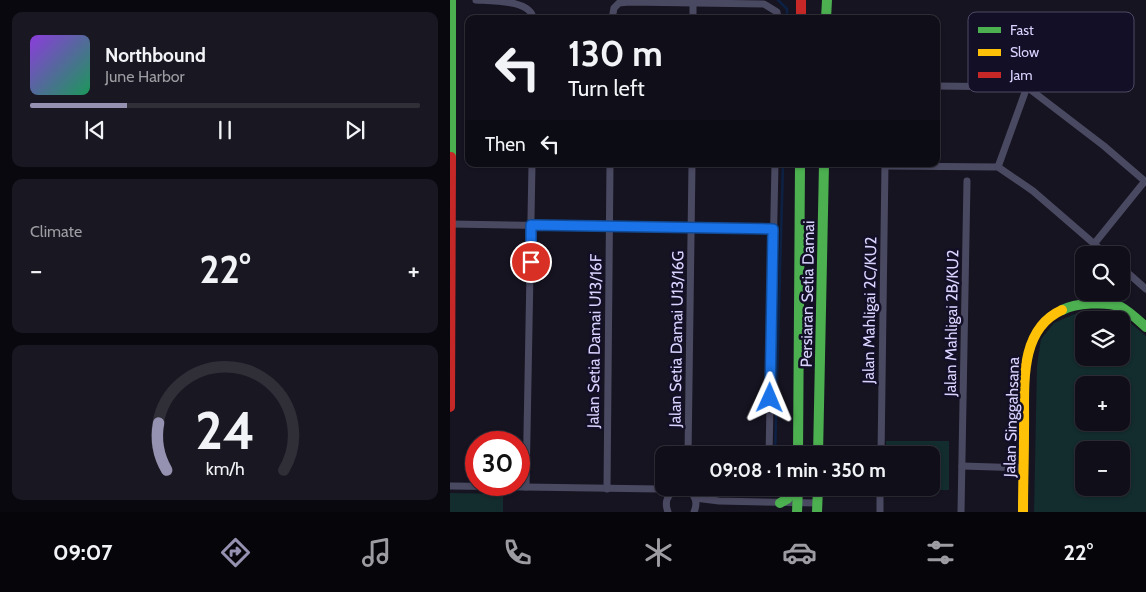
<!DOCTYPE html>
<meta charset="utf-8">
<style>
body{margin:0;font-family:Cabin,sans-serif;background:#191822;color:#f1f3f6;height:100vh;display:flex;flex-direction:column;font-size:19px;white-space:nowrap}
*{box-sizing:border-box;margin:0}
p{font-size:16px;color:#9c9ca2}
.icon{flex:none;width:28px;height:28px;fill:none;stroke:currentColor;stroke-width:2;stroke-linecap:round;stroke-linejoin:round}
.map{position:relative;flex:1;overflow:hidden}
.drawer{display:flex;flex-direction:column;gap:12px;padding:12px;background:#09080e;width:450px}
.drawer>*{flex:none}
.top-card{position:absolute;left:15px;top:15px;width:475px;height:152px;border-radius:10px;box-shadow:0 1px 4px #0004,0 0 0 1px #302f38;background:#100f19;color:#f1f3f6;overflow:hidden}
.controls{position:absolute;left:625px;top:246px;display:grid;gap:10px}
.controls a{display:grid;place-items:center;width:55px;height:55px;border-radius:10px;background:#100f19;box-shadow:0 1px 4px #0004,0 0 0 1px #302f38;font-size:25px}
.speed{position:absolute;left:15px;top:431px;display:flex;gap:10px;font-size:25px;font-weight:700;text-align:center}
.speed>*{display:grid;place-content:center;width:65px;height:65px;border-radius:50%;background:#100f19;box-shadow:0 1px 4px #0004,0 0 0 1px #302f38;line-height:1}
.speed .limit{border:8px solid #d22;background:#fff;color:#111}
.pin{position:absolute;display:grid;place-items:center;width:42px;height:42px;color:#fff;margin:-21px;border:2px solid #fff;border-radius:50%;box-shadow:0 1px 5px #0007}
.me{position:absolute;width:55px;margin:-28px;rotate:1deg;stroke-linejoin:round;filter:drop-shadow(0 0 4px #0008)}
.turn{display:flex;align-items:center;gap:18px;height:105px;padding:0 20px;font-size:22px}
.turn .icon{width:65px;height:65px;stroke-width:2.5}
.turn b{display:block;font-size:35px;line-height:42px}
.then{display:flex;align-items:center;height:48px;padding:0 20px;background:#0003;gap:10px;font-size:19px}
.big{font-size:38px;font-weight:700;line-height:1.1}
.drawer .widget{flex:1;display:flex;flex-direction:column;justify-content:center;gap:8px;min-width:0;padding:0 18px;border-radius:10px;background:#191822}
.drawer .dial{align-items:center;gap:0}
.dial svg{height:130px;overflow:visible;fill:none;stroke:#302f38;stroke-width:7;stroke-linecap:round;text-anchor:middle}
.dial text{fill:#f1f3f6;stroke:none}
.song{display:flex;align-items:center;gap:15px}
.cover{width:60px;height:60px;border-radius:8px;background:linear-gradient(135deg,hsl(270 70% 55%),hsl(150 70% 35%))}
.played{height:5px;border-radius:2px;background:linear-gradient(90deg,#9591b1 25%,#302f38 25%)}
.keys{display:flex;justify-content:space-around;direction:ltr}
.heat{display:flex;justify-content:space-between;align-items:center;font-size:28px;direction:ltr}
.trip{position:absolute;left:205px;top:446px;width:285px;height:50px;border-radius:10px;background:#100f19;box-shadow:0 1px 4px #0004,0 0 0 1px #302f38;font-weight:700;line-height:50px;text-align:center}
.tabs{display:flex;height:80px;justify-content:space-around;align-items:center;background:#06060a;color:#9c9ca2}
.tabs .icon{width:35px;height:35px}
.tabs .active{color:#9591b1}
.tabs b{font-size:22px;color:#f1f3f6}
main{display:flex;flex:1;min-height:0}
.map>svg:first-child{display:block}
.green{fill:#132c2d;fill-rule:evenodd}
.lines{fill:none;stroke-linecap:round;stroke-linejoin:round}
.stream{stroke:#0d2144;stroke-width:2.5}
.street{stroke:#4a4962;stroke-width:7}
.fast{stroke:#4caf50;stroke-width:10}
.slow{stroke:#ffc107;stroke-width:10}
.jam{stroke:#c62828;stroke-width:10}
.route-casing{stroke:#114b97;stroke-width:12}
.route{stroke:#1a73e8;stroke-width:9}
.labels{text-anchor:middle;stroke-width:5;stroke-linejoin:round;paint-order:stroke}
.street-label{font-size:16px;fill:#d9d4ff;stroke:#130f26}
.key{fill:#130f26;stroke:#4e4a67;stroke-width:1}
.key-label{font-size:14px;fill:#d9d4ff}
</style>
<main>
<section class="drawer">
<div class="widget">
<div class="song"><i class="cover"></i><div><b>Northbound</b><p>June Harbor</p></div></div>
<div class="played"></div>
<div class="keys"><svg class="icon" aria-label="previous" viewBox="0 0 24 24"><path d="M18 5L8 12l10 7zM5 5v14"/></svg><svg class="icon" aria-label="pause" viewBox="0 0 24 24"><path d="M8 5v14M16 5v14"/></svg><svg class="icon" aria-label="next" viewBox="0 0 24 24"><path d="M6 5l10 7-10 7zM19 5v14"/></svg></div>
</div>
<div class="widget"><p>Climate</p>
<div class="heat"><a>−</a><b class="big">22°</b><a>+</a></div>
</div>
<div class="widget dial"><svg viewBox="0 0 100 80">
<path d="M14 69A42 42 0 1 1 86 69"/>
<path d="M14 69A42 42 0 0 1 9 40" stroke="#9591b1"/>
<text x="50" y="56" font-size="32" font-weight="700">24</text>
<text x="50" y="72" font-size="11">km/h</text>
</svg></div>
</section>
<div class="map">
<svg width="696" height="512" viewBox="0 0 696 512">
<rect width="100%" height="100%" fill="#161421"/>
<g class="green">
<path d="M634 310 671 315 696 336V512H584L587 365 591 339 604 323ZM634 320H671V358H634ZM634 385H671V422H634ZM634 450H671V488H634Z"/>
<path d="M436 441H499V490H436V488H481V455H436Z"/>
<path d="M0 493 53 494V512H0Z"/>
</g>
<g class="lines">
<g class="stream">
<path d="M328 0 337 9V19"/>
<path d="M325 455 333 164"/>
</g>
<g class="street">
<path d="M26 0C43 1 82 0 83 19"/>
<path d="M162 19 164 8 169 3 179 2 314 4 327 12 328 19"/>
<path d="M243 19V3"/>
<path d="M486 86 577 87 654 146 696 182"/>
<path d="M435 166 548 167 583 191 657 255"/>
<path d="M548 167 590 51"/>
<path d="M0 224 323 229"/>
<path d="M644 244 695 181"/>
<path d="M671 267 696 289"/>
<path d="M238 455 242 164"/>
<path d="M319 455 325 164"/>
<path d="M431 455 435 164"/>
<path d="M512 466 574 468"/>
<path d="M0 486 209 489 220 494"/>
<path d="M76 487 82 164"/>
<path d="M157 489 160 164"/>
<path d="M245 498 269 501 367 503"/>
<path d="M218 512C207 483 256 483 244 512"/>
<path d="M430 512V488"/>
<path d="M511 512 517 181"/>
</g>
<g class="fast">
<path d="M376 19 377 0"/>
<path d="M1 157V0"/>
<path d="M612 310C625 303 657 301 671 307 680 312 688 320 696 327"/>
<path d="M348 455 350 164"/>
<path d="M368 455 374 164"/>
<path d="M330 503 337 499 346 488"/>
<path d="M347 512 348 488"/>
<path d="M367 512 368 488"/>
</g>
<path class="slow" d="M573 512C573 485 574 458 574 431 575 390 567 330 612 310"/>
<g class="jam">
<path d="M351 0V19"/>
<path d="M0 407 1 157"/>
</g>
</g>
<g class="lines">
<g class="route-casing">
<path id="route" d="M81 262V225L323 229 320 398"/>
</g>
<use href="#route" class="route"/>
</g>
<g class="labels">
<g class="street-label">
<text transform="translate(357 294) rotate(-89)" y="6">Persiaran Setia Damai</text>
<text transform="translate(419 310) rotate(-89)" y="6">Jalan Mahligai 2C/KU2</text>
<text transform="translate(501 323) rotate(-89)" y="6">Jalan Mahligai 2B/KU2</text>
<text transform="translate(226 339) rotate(-89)" y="6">Jalan Setia Damai U13/16G</text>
<text transform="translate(144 341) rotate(-89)" y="6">Jalan Setia Damai U13/16F</text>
<text transform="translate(561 417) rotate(-88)" y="6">Jalan Singgahsana</text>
</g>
</g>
<rect x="518" y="12" width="166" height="80" rx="8" class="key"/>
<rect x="528" y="27" width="23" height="6" fill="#4caf50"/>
<rect x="528" y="49" width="23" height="7" fill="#ffc107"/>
<rect x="528" y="72" width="23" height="6" fill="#c62828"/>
<g class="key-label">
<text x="560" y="35">Fast</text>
<text x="560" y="57">Slow</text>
<text x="560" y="80">Jam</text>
</g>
</svg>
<div class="controls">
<a><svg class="icon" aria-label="search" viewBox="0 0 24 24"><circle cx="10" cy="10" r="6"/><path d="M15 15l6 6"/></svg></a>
<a><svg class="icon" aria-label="layers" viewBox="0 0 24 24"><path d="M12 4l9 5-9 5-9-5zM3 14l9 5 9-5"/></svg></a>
<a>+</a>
<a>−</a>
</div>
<div class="speed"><div class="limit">30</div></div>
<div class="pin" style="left:81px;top:262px;background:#d93025"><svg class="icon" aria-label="arrive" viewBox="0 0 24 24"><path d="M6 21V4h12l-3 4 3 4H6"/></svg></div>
<svg class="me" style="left:320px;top:398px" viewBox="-20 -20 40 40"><path d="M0-17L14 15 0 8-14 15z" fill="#1a73e8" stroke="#fff" stroke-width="4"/></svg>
<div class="trip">09:08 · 1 min · 350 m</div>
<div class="top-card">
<div class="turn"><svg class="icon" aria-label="left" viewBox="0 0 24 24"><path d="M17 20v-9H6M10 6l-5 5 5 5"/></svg><div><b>130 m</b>Turn left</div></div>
<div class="then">Then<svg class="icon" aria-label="left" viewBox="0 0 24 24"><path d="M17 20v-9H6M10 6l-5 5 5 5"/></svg></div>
</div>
</div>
</main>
<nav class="tabs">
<b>09:07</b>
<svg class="icon active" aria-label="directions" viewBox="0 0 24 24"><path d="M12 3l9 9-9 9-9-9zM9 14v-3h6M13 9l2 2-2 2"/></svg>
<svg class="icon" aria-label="music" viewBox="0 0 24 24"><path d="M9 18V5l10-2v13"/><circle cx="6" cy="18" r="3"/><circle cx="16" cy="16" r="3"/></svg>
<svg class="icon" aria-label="phone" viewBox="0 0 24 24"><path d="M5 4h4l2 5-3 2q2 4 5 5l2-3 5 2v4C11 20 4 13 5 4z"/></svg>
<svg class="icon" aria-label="climate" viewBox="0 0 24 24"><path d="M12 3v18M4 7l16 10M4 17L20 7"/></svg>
<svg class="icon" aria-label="car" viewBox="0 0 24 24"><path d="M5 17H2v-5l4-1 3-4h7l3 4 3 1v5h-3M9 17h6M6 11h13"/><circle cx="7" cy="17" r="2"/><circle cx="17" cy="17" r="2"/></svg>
<svg class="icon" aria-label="filters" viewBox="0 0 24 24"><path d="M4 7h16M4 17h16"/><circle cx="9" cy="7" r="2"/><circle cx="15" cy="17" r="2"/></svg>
<b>22°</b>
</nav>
